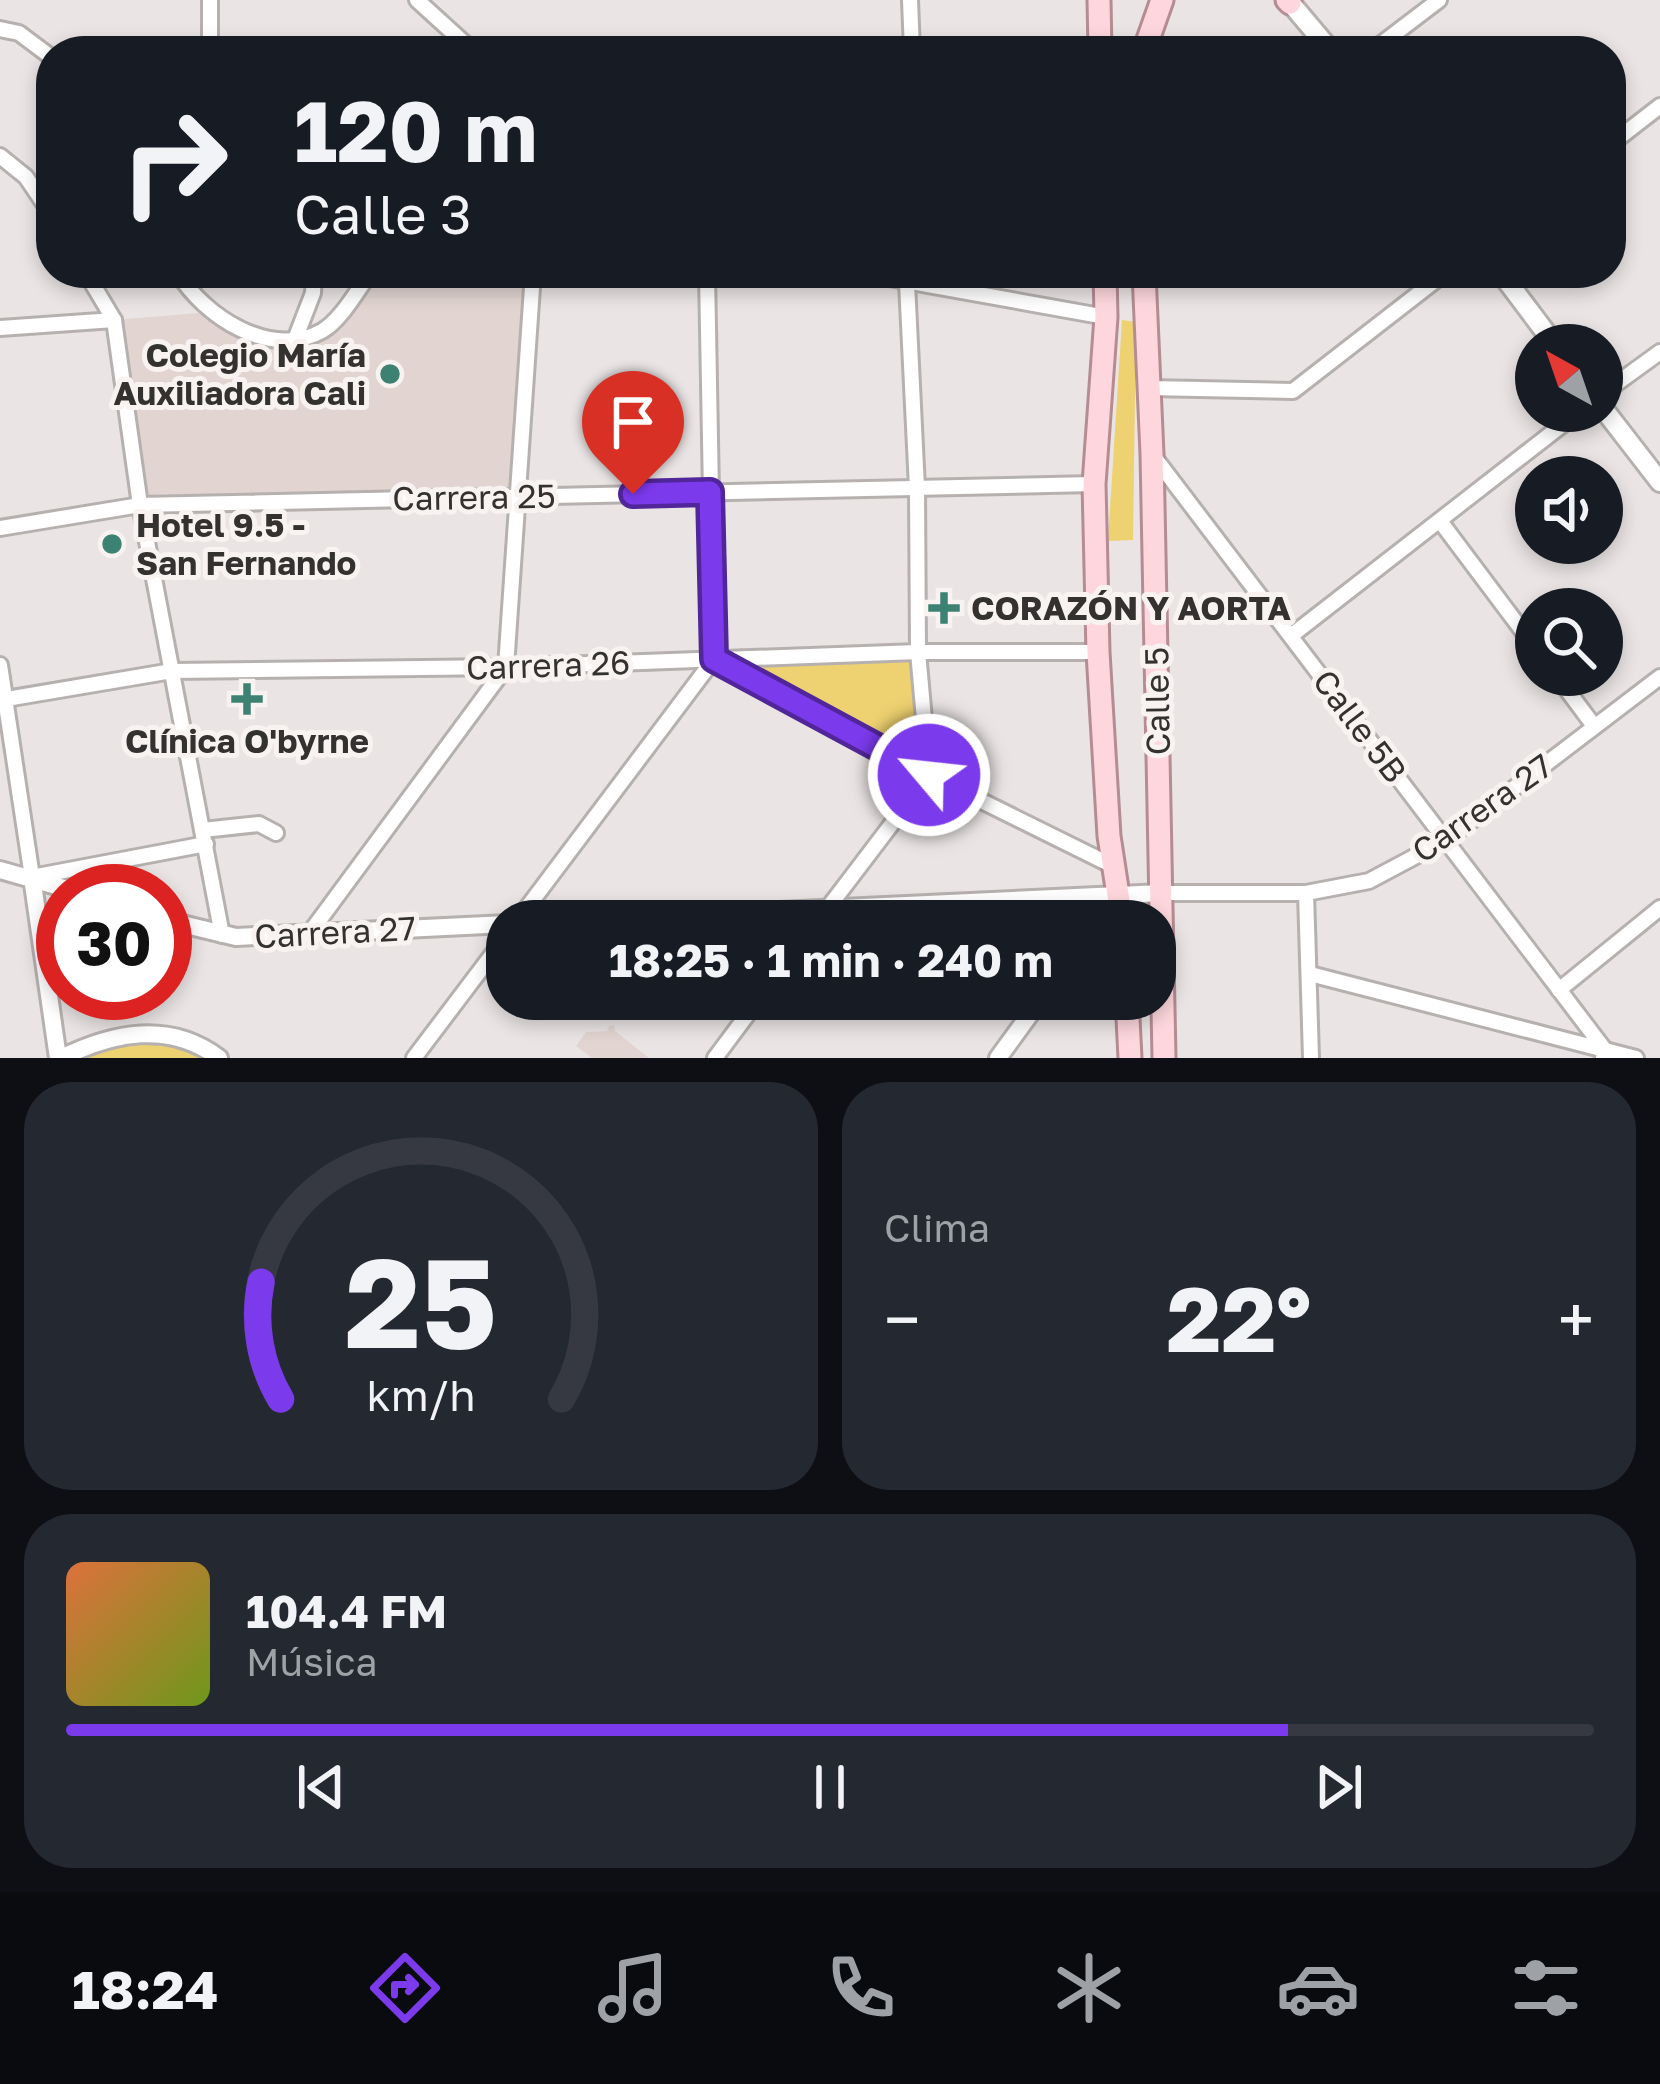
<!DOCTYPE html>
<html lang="es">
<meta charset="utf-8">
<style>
body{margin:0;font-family:"Golos Text",sans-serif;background:#242831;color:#f1f3f6;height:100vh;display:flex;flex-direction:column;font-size:45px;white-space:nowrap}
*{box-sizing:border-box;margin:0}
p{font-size:39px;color:#9ea1a6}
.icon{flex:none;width:66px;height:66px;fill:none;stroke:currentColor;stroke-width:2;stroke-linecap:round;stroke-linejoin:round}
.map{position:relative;height:1058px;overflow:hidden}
.drawer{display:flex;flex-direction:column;gap:24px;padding:24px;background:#0d0f14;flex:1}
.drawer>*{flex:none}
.top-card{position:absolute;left:36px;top:36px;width:1590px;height:252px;border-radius:48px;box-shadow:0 6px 18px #0003;background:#171b24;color:#f1f3f6;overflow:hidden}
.needle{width:78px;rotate:320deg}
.controls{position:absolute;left:1515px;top:324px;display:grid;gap:24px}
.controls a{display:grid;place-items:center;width:108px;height:108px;border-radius:50%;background:#171b24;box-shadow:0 6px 18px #0003;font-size:60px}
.speed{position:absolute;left:36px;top:864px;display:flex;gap:24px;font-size:60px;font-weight:700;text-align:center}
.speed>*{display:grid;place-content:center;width:156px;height:156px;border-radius:50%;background:#171b24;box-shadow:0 6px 18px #0003;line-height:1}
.speed .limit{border:18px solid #d22;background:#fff;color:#111}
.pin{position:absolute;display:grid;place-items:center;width:102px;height:102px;color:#fff;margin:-123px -51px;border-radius:50% 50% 50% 0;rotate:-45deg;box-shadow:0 0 12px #0007}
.pin .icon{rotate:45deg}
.me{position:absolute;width:132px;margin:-66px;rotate:298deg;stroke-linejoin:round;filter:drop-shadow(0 0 9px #0008)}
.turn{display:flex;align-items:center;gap:42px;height:252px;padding:0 60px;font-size:54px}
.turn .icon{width:156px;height:156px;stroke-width:2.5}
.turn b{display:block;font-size:84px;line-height:102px}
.big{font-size:90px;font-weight:700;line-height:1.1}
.drawer .card{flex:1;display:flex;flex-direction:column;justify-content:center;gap:18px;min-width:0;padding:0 42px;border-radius:48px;background:#242831}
.drawer .dial{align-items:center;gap:0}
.dial svg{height:312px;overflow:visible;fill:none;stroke:#363941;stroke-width:7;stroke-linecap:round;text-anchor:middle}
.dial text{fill:#f1f3f6;stroke:none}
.song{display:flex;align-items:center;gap:36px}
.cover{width:144px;height:144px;border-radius:18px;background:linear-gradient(135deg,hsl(20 70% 55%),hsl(80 70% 35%))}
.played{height:12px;border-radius:6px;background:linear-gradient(90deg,#7c3aed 80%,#363941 80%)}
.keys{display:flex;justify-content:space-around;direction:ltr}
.heat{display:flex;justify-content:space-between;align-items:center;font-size:66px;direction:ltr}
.drawer .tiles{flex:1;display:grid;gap:24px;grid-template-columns:1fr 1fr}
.card:last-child{grid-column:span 2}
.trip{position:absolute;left:486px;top:900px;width:690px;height:120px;border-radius:48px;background:#171b24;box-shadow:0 6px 18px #0003;font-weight:700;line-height:120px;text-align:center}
.menu{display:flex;height:192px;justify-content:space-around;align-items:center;background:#090b0e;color:#9ea1a6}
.menu .icon{width:84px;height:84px}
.menu .active{color:#7c3aed}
.menu b{font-size:54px;color:#f1f3f6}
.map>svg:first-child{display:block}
.built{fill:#e2d5d1}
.green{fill:#eed170}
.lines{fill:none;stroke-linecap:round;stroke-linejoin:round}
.minor-casing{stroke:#b6b1af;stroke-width:20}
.tertiary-casing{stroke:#b6b1af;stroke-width:22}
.secondary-casing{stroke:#b6b1af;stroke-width:24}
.primary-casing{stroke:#b58c92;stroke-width:27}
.minor{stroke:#fff;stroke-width:14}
.tertiary{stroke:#fff;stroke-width:16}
.secondary{stroke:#fff;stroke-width:18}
.primary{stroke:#fdd7dd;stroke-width:21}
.route-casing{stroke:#51269a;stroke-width:30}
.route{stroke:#7c3aed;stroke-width:21}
.poi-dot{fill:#3d8173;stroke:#f8f2f1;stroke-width:4.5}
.labels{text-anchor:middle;stroke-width:10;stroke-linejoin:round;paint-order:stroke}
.poi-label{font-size:33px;font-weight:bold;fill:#333231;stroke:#f8f2f1;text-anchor:start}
.street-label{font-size:33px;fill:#333231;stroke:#f8f2f1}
</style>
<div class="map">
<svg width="1660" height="1058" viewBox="0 0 1660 1058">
<rect width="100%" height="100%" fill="#eae5e4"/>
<g class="built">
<path d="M370 273H533L517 496 140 505 114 320 210 312 262 335 323 330Z"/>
<path d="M614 1025 615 1031 649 1058H592L576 1046 586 1032 607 1031 609 1026Z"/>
</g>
<g class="green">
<path d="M1122 320 1136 322 1133 540 1108 541Z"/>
<path d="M918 652 929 775 714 659Z"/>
<path d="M169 1035 219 1058H61Z"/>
</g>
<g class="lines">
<g class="minor-casing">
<g id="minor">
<path d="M210 0V39L216 51"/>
<path d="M417 0 473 51"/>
<path d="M910 0 912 51"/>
<path d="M0 29 19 33 51 57"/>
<path d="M1372 51 1439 0"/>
<path d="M1611 144 1660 106"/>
<path d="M0 156 26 177 51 214"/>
<path d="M86 273 114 320 140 505 222 935"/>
<path d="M178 273C204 316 270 360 322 331 341 320 357 291 370 273"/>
<path d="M861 273 1106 317"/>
<path d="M0 328 114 320"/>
<path d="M296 337 313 293 314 273"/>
<path d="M1149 388 1293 391 1445 273"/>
<path d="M1602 394 1660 352"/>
<path d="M1152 454 1605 1050 1603 1058"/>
<path d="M1440 521 1536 649"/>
<path d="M0 528 140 505 1094 484"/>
<path d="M1292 635 1580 411"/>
<path d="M719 662 929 775 1115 867"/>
<path d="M0 665 32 877 206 844"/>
<path d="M1556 675 1594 726"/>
<path d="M0 700 172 671 506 667 918 652H1098"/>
<path d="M203 830 259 824 276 833"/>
<path d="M1162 893H1306L1369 881 1446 840 1660 677"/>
<path d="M1306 893 1311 1058"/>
<path d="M517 921 714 659 707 273"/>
<path d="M818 921 929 775 918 652 917 488 907 283"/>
<path d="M309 934 506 667 533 273"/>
<path d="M1310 974 1636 1058"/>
<path d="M1559 990 1660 908"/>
<path d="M414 1058 507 935"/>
<path d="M715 1058 759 999"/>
</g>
</g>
<g class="tertiary-casing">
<g id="tertiary">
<path d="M0 870 74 891"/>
<path d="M32 877 58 1058"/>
<path d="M165 920 236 937 507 924"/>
<path d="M566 921 1162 893"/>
<path d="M1099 921 1119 893"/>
<path d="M61 1058C112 1033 169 1020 219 1058"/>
<path d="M998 1058 1041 999"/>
</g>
</g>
<g class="secondary-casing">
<g id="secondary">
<path d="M1288 0 1331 51"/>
<path d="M1501 273 1555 345"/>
<path d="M1602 407 1660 482"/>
</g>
</g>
<g class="primary-casing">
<g id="primary">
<path d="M1099 0 1100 51"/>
<path d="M1287 0 1290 3"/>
<path d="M1144 51 1162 0"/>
<path d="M1105 273 1106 317 1094 484 1098 652 1109 836 1122 921"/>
<path d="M1144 273 1152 454 1164 1058"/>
<path d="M1127 999 1130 1058"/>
</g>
</g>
<use href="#minor" class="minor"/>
<use href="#tertiary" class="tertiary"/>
<use href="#secondary" class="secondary"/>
<use href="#primary" class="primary"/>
</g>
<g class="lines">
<g class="route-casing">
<path id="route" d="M633 494 710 492 714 659 929 775"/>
</g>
<use href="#route" class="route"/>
</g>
<g class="poi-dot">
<circle cx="390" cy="374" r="12"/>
<circle cx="112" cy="544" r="12"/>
<path d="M938 590h12v12h12v12h-12v12h-12v-12h-12v-12h12z"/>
<path d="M241 681h12v12h12v12h-12v12h-12v-12h-12v-12h12z"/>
</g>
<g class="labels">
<g class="poi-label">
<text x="366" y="367" text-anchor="end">Colegio María<tspan x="366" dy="38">Auxiliadora Cali</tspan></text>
<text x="136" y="537">Hotel 9.5 -<tspan x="136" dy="38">San Fernando</tspan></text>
<text x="971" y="620">CORAZÓN Y AORTA</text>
<text x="247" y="753" text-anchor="middle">Clínica O'byrne</text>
</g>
<g class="street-label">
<text transform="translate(474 497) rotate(-1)" y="12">Carrera 25</text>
<text transform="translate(548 665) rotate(-2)" y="12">Carrera 26</text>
<text transform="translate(1157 701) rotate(-91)" y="12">Calle 5</text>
<text transform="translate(1360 726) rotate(53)" y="12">Calle 5B</text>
<text transform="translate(1482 808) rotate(-35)" y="12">Carrera 27</text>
<text transform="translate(335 932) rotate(-3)" y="12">Carrera 27</text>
</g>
</g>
</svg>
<div class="controls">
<a><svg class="needle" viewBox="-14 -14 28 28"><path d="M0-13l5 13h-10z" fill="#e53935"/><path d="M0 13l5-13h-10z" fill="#9ea1a6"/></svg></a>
<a><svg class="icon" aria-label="sound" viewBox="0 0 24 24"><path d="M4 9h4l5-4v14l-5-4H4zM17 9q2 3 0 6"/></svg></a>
<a><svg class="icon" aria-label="search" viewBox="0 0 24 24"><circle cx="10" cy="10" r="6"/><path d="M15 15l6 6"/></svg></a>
</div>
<div class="speed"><div class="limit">30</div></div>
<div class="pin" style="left:633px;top:494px;background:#d93025"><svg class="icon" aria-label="arrive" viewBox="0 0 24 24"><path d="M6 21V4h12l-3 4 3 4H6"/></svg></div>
<svg class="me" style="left:929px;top:775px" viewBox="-20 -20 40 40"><circle r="17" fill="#7c3aed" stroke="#fff" stroke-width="3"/><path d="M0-11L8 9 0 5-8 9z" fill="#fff"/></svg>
<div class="trip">18:25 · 1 min · 240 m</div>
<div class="top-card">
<div class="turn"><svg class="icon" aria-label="right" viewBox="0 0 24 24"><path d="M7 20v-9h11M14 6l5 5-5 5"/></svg><div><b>120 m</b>Calle 3</div></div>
</div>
</div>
<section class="drawer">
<div class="tiles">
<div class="card dial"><svg viewBox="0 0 100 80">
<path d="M14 69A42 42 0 1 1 86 69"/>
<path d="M14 69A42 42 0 0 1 9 39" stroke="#7c3aed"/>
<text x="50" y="56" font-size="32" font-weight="700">25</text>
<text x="50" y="72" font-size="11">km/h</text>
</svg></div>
<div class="card"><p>Clima</p>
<div class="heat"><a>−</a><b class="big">22°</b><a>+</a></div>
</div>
<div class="card">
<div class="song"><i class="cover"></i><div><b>104.4 FM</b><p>Música</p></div></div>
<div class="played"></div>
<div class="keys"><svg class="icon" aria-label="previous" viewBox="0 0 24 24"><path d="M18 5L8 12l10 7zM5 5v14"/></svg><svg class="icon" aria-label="pause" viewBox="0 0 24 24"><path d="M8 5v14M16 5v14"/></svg><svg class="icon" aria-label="next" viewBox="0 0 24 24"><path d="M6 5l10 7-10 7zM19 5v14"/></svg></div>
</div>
</div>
</section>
<nav class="menu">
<b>18:24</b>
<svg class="icon active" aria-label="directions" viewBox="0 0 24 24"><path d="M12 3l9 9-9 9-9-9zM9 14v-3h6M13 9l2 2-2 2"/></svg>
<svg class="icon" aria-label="music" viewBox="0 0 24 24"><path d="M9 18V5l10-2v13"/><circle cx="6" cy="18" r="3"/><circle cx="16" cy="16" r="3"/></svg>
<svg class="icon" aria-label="phone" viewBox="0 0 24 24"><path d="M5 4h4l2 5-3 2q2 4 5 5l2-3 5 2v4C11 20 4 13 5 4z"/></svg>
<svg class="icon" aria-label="climate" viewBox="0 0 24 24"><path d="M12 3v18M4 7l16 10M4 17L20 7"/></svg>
<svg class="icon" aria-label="car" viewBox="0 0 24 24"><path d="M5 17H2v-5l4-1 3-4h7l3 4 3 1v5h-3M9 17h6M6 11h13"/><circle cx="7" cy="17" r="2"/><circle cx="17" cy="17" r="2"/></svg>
<svg class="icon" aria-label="filters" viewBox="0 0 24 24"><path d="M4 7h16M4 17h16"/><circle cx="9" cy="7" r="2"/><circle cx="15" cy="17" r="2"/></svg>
</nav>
